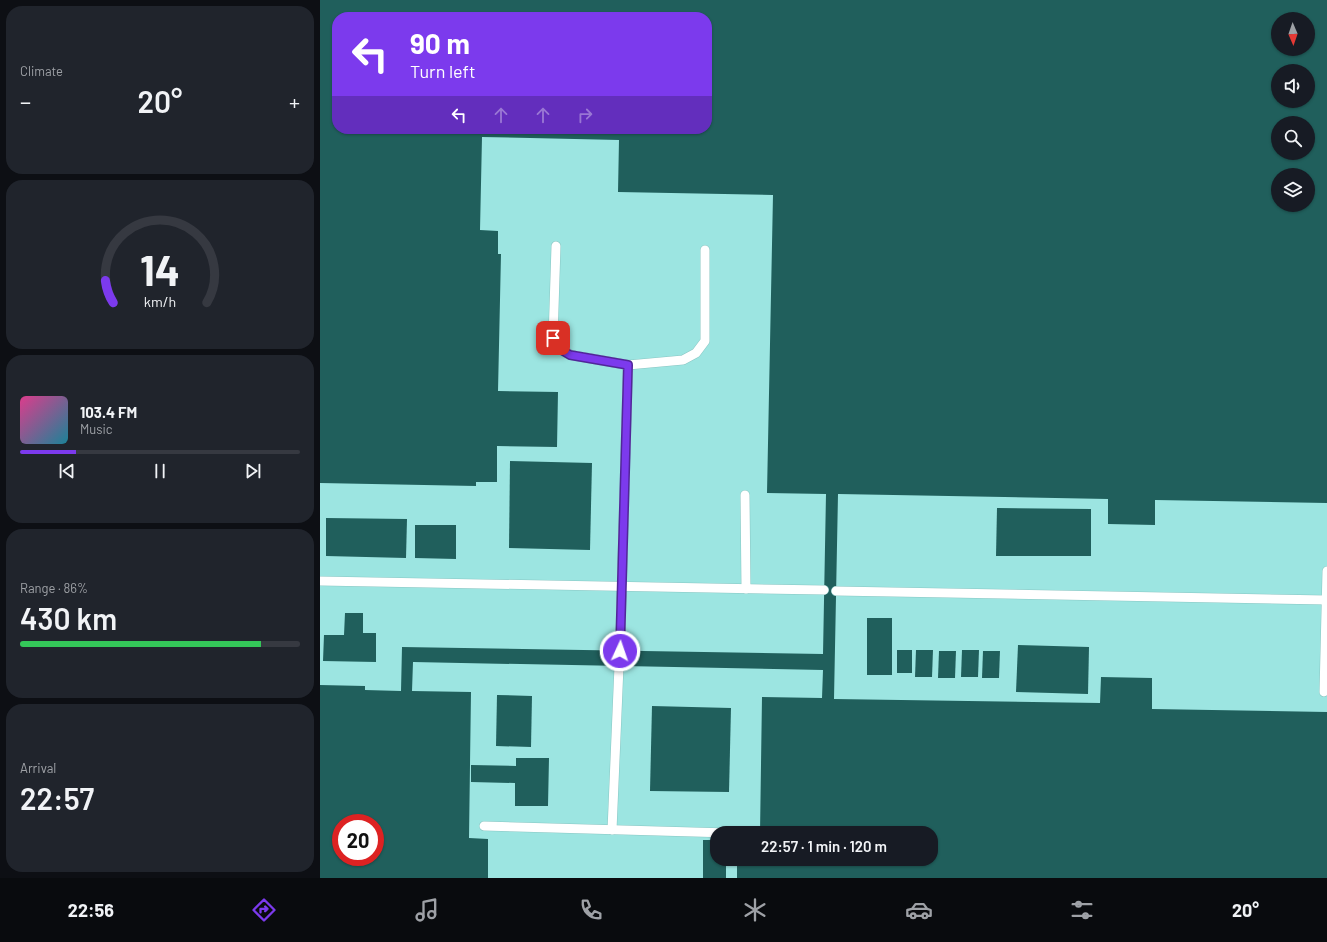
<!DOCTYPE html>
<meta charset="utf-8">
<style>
body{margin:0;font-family:Barlow,sans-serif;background:#20242c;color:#f1f3f6;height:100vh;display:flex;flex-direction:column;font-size:15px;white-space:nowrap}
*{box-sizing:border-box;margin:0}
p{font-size:13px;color:#9ea1a6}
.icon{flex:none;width:22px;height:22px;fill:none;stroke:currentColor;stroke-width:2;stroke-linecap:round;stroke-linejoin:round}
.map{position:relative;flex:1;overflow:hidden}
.panel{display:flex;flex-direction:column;gap:6px;padding:6px;background:#0d0f14;width:320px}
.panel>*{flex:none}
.banner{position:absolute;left:12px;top:12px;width:380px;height:122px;border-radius:16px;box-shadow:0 1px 3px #0004;background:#7c3aed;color:#fff;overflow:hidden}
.needle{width:26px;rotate:178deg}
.tools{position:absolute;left:951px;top:12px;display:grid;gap:8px}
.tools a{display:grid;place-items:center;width:44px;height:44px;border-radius:50%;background:#171b24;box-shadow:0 1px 3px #0004;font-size:20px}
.speed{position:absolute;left:12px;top:814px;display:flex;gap:8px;font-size:20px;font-weight:700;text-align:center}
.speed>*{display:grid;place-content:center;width:52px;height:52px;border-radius:50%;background:#171b24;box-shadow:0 1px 3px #0004;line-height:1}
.speed .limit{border:6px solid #d22;background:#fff;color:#111}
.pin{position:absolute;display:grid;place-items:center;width:34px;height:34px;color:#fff;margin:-17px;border-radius:8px;box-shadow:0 2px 6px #0006}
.me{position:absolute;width:44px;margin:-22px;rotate:3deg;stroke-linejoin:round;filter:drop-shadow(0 0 3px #0008)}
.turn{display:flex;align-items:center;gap:14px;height:84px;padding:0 12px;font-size:18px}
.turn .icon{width:52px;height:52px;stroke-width:2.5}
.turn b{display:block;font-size:28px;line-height:34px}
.lanes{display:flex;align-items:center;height:38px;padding:0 12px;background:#0003;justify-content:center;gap:20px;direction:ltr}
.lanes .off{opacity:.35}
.big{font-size:30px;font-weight:600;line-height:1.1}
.panel .tile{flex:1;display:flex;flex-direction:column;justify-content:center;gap:6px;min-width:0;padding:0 14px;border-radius:16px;background:#20242c}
.panel .dial{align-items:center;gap:0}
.dial svg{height:104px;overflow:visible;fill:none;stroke:#363941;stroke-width:7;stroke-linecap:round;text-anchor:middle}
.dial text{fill:#f1f3f6;stroke:none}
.song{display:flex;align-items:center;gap:12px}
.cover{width:48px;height:48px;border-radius:6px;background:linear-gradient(135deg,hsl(330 70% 55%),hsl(190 70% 35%))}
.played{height:4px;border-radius:2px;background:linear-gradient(90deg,#7c3aed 20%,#363941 20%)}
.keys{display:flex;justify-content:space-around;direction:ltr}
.heat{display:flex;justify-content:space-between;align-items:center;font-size:22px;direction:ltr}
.charge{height:6px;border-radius:3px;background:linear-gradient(90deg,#34c759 86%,#363941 0)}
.trip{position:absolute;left:390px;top:826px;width:228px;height:40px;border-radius:16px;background:#171b24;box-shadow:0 1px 3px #0004;font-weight:600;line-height:40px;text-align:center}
.tabs{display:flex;height:64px;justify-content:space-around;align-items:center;background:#090b0e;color:#9ea1a6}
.tabs .icon{width:28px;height:28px}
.tabs .current{color:#7c3aed}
.tabs b{font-size:18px;color:#f1f3f6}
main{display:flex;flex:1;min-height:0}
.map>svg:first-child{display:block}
.built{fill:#9ce5e1;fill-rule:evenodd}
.building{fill:#205f5c;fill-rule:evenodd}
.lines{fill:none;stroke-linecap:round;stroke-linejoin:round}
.service-casing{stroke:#89c6c3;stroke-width:10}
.service{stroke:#fff;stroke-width:9}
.route-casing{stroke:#51269a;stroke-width:10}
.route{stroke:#7c3aed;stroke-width:7}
</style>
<main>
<section class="panel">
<div class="tile"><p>Climate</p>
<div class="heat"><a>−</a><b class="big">20°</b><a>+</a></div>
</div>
<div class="tile dial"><svg viewBox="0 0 100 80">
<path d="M14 69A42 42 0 1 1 86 69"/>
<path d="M14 69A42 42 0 0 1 8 52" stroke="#7c3aed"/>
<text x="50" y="56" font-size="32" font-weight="700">14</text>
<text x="50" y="72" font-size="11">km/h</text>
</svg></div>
<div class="tile">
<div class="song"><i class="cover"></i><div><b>103.4 FM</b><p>Music</p></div></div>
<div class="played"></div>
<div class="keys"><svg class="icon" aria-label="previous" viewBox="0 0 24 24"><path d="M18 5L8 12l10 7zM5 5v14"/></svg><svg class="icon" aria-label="pause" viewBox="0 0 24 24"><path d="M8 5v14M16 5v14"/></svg><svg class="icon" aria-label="next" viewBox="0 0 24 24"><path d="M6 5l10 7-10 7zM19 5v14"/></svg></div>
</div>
<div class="tile"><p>Range · 86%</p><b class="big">430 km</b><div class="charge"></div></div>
<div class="tile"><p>Arrival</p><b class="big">22:57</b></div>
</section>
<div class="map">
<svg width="1007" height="878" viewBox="0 0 1007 878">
<rect width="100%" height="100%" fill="#b2f0ed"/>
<path class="built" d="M0 0H1007V878H0ZM17 17H387V129H17ZM958 19H988V49H958ZM958 71H988V101H958ZM958 123H988V153H958ZM958 175H988V205H958ZM21 823H55V857H21ZM397 833H611V859H397Z"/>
<g class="building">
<path d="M0 0H1007V503L835 500V525L788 524V499L518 494 514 699 780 703 781 677 832 678V709L1007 712V878H417V859H611V833H440L442 697 502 698 503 670 93 662 92 691 151 692 149 838 168 839V878H0V685L45 686V690L81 691 82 647 503 654 506 494 447 493 453 195 298 192 299 140 162 137 160 230 178 231V254H181L178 391 238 392 237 447 177 446V482H156V486L0 483ZM17 17H387V129H17ZM958 19H988V49H958ZM958 71H988V101H958ZM958 123H988V153H958ZM958 175H988V205H958ZM21 823H55V857H21Z"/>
<path d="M190 461 272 463 270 550 189 548Z"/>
<path d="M677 508 771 509V556H676Z"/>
<path d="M6 518 87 519 86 558 6 556Z"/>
<path d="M95 525H136V559L95 558Z"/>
<path d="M25 613H43V633H56V662L3 661 4 635H24Z"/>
<rect x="547" y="618" width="25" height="57"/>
<path d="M698 645 769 647 768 694 696 692Z"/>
<rect x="577" y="650" width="15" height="23"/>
<path d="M596 650H613L612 677H595Z"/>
<path d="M642 650H659L658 677H641Z"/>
<path d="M619 651H636L635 678H618Z"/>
<path d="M663 651H680L679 678H662Z"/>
<path d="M177 695 212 696 211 747 176 746Z"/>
<path d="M332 706 411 708 409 792 330 791Z"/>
<path d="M196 758H229L228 806H195V783L151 782V765L196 766Z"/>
<path d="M383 840H397V859H406V878H383Z"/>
</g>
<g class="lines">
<g class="service-casing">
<g id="service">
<path d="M236 246 233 339 240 349 251 355 308 365 363 360 376 353 385 341V250"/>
<path d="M425 495 426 589"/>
<path d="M0 581 504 590"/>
<path d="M516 591 1007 600"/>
<path d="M300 651 308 365"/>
<path d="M1004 692 1007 571"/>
<path d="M164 826 409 833"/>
<path d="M292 830 299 666"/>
</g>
</g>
<use href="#service" class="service"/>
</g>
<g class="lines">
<g class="route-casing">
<path id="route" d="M233 338 240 349 250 355 308 365 300 651"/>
</g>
<use href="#route" class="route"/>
</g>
</svg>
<div class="tools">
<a><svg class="needle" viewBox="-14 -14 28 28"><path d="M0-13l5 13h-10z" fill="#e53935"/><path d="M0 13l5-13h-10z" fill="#9ea1a6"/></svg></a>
<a><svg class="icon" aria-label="sound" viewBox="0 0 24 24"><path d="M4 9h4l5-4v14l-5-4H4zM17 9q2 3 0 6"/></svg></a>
<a><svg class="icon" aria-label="search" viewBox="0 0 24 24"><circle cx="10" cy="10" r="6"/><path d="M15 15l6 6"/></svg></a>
<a><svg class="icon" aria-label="layers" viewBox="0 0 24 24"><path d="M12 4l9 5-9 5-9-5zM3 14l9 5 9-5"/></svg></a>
</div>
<div class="speed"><div class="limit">20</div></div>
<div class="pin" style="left:233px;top:338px;background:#d93025"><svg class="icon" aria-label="arrive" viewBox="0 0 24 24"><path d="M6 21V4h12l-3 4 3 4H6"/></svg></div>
<svg class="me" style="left:300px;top:651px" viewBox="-20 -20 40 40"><circle r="17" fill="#7c3aed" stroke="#fff" stroke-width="3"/><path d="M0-11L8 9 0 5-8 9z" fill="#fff"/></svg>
<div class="trip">22:57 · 1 min · 120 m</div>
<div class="banner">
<div class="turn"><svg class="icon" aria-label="left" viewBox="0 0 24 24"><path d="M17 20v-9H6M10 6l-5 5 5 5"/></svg><div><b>90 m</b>Turn left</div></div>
<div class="lanes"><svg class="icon" aria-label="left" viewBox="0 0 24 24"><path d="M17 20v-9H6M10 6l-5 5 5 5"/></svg><svg class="icon off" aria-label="ahead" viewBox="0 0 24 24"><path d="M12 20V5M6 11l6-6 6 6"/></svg><svg class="icon off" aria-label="ahead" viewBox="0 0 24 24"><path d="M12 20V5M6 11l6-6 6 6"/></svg><svg class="icon off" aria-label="right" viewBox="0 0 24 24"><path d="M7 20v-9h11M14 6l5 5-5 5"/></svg></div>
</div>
</div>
</main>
<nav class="tabs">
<b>22:56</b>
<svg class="icon current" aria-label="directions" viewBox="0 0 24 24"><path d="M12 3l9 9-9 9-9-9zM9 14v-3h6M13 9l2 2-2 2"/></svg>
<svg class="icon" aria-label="music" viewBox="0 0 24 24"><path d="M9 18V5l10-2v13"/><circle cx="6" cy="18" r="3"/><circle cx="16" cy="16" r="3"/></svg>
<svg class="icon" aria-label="phone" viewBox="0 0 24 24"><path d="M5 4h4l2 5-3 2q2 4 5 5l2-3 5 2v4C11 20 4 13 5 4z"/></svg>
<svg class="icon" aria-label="climate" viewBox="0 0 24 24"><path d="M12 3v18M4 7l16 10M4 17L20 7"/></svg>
<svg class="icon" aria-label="car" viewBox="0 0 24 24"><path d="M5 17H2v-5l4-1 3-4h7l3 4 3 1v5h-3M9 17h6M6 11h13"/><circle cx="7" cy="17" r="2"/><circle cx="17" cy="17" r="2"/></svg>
<svg class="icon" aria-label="filters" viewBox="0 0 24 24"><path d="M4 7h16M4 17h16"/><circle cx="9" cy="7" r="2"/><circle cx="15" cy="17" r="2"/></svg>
<b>20°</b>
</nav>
